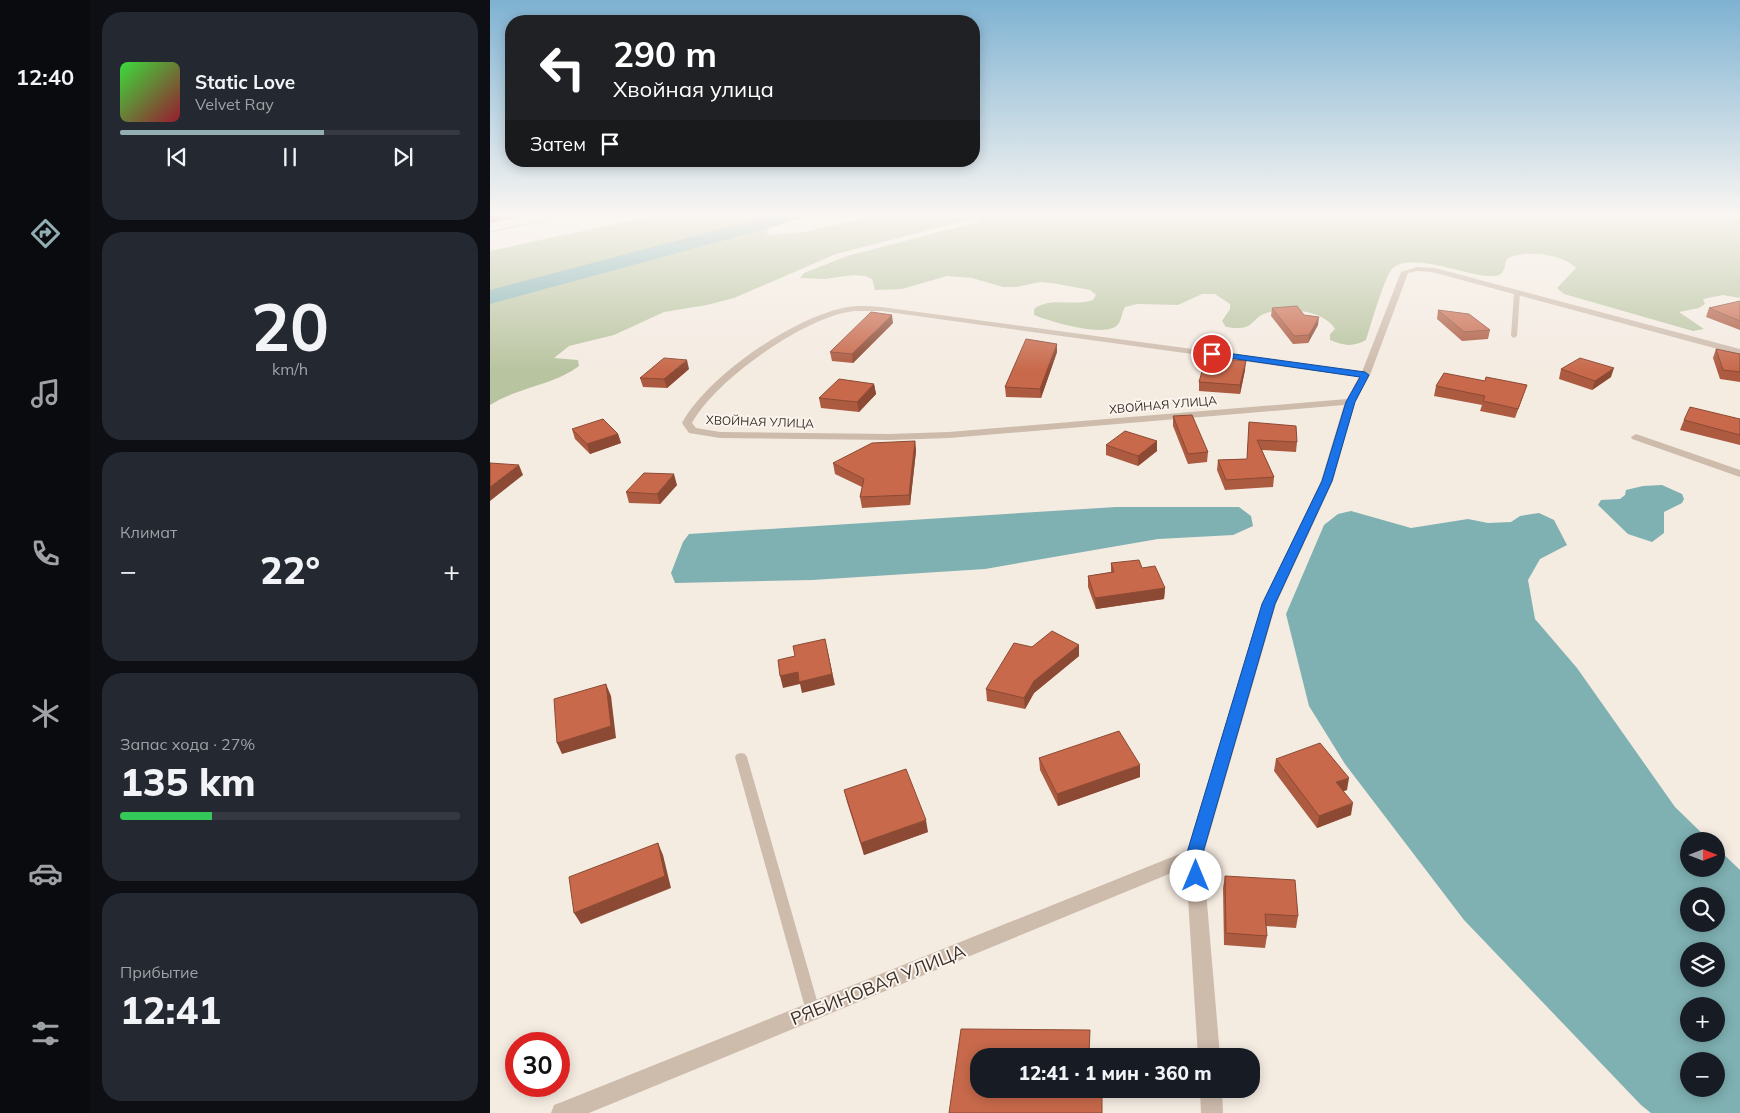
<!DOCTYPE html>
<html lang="ru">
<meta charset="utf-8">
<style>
body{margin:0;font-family:Mulish,sans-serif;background:#242831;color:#f1f3f6;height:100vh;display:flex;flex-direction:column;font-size:19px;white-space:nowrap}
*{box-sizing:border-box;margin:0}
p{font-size:16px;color:#9ea1a6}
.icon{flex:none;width:28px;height:28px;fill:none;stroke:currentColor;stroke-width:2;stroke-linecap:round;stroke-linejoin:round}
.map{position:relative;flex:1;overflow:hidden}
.details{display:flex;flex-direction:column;gap:12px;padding:12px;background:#0d0f14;width:400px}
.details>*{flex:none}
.banner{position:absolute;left:15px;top:15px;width:475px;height:152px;border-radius:20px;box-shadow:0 2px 12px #0003;background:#202124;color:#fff;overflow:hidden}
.needle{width:32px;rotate:90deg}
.tools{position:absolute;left:1190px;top:832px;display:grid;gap:10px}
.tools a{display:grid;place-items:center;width:45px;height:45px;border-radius:50%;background:#171b24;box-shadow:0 2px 12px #0003;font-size:25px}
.speed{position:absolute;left:15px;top:1032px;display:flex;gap:10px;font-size:25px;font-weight:700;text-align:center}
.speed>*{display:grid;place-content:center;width:65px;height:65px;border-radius:50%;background:#171b24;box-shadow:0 2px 12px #0003;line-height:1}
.speed .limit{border:8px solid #d22;background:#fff;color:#111}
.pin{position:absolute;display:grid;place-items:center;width:42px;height:42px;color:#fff;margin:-21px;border:2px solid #fff;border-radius:50%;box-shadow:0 1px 5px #0007}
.me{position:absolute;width:55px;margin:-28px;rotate:0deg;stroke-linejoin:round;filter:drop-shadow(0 0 4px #0008)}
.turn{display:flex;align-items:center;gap:18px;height:105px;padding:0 25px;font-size:22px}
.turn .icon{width:65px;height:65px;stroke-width:2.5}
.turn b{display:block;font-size:35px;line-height:42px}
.then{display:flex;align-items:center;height:48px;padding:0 25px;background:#0003;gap:10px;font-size:19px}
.big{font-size:38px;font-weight:800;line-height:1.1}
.details .tile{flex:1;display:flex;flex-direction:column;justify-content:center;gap:8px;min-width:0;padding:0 18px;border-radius:20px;background:#242831}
.details .dial{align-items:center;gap:0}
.dial b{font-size:65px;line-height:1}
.song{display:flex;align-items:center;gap:15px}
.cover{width:60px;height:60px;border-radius:8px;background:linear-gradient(135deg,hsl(120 70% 55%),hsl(350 70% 35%))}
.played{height:5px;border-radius:2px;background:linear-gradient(90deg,#92aeb2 60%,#363941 60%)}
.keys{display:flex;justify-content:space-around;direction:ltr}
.heat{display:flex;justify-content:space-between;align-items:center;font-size:28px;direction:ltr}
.charge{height:8px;border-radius:4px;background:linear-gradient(90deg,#34c759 27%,#363941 0)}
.trip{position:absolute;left:480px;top:1048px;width:290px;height:50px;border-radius:20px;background:#171b24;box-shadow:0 2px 12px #0003;font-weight:800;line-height:50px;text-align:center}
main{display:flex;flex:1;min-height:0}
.dock{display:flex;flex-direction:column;width:90px;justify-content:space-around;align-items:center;background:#090b0e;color:#9ea1a6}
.dock .icon{width:35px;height:35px}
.dock .active{color:#92aeb2}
.dock b{font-size:22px;color:#f1f3f6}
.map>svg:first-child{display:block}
.green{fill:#b8c4a0}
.water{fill:#7fb0b2;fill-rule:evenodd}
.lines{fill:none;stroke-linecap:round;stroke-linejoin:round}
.river{fill:#7fb0b2;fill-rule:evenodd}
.service{fill:#cdbbac;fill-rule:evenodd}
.minor{fill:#cdbbac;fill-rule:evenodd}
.wall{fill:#ac5a40}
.shaded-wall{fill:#8c4a34}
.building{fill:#c8694b;stroke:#8c4a34}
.route{fill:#1a73e8;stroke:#114b97}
.labels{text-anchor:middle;stroke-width:4;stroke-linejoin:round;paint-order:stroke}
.far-street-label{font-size:12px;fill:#3b302b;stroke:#fbf5ee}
.near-street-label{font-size:18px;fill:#3b302b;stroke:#fbf5ee}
</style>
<main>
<nav class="dock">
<b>12:40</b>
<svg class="icon active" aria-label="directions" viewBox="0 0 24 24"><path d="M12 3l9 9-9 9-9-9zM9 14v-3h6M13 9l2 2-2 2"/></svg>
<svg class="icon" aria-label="music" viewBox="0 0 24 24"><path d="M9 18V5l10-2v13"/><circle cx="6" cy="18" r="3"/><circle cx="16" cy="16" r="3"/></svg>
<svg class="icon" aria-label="phone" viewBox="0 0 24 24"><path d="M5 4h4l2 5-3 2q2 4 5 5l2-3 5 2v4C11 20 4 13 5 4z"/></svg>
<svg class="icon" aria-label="climate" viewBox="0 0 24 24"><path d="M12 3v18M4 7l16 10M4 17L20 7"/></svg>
<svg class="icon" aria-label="car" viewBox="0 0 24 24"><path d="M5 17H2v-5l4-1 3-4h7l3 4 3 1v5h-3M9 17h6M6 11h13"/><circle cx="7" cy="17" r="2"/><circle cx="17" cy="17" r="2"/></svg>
<svg class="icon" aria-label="filters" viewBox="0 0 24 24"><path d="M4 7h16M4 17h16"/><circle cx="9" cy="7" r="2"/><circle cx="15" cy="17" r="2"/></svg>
</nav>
<section class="details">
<div class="tile">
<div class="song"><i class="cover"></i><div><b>Static Love</b><p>Velvet Ray</p></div></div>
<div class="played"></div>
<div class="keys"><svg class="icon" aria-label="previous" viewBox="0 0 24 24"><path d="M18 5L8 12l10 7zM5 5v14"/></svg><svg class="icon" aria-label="pause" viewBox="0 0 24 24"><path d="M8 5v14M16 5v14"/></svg><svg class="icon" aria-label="next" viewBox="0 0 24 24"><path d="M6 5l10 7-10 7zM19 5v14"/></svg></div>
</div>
<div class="tile dial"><b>20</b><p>km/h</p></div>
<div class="tile"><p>Климат</p>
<div class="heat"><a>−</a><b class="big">22°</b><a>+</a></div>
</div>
<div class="tile"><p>Запас хода · 27%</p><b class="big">135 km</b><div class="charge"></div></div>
<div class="tile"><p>Прибытие</p><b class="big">12:41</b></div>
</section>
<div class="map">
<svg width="1250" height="1113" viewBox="0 0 1250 1113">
<rect width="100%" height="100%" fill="#f4ebe1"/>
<path class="green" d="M167 215H275L279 220 277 235 314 232 389 215H1250V298L1233 295 1213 299 1215 304 1209 308 1189 312 1214 329 1203 331 1074 294 1067 288 1086 268C1074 254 1032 249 1017 259 1015 263 1015 270 1012 273 998 287 926 248 903 268 895 274 880 328 876 340 863 347 854 346 840 340V334L845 329C834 310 793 306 774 314 768 316 766 320 762 323 755 330 745 328 736 327L732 321 740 309V304L725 294H712L688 305 647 304 635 307C631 313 632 323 625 327 609 336 561 322 544 315V309C560 296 584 307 603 300L606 295 600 290 562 283 550 282 526 287H513L482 278 457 276 412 289 385 290 382 279 375 276 363 275 335 279 310 278 314 273 357 256 492 221 486 218 346 254 244 298 217 305 174 312 124 335 79 346 64 358 88 360 89 366C62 386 28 387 0 405V251Z"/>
<g class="water">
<path d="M1172 485 1192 494 1194 499 1192 503 1174 512V533L1162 542 1138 534 1108 505 1111 500 1130 499 1135 495 1136 490 1153 486Z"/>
<path d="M626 507H749L761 516 763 526 743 535 668 539 495 569 322 580 185 583 181 573 193 542 199 534Z"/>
<path d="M861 511 921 528 978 519 998 523 1021 522 1030 516 1049 513 1064 520 1077 545 1050 559 1038 580 1045 619 1087 668 1185 807 1220 841H1199V869H1226V847L1250 870V1113H1161L1151 1105 974 920 855 764 819 706 796 614 834 525 848 514ZM1199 896H1226V924H1199ZM1199 951H1226V979H1199ZM1199 1006H1226V1034H1199ZM1199 1061H1226V1089H1199Z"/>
</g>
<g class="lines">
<path class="river" d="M284 215H312L309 219 272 230 0 304V290Z"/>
<g class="service">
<path d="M75 215H82L0 233V231Z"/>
<path d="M1027 291 1030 293 1027 336 1024 338 1021 336 1024 293Z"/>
<path d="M251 753 255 754 257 757 330 1011 328 1016 323 1018 318 1016 316 1011 245 757 247 754Z"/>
</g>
<g class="minor">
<path d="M927 267 945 268 1250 349V355L942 272 927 271 918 273 880 375 865 402 843 481 786 604 713 856 730 1056H708L696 867 99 1113H61L64 1105 72 1102 697 851 772 604 831 481 854 405 459 438 399 440 230 438 199 433 192 423C218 376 301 319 353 308 365 305 378 306 391 307L872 372 911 272ZM364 311H391L869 377 857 399 459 432 399 434 230 432 206 428 202 423C225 380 316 316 364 311Z"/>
<path d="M1146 434 1250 470V477L1142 439 1141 437Z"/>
<path d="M710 1089H732L733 1113H711Z"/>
</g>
</g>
<g class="wall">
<path d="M1250 301V330L1216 317 1219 308Z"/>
<path d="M782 308 814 315 828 325 818 343 803 344 781 316Z"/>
<path d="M948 310 1000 330 998 339 972 341 947 319Z"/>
<path d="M403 323 363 363 342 361 340 352Z"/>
<path d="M567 344V352L551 398 516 397 515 387Z"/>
<path d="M1226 349 1250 354V382L1230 379 1223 358Z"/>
<path d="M732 365 755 370 750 394 709 391V382Z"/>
<path d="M199 369 177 388 153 387 150 378Z"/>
<path d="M1071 369 1121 377 1102 390 1069 379Z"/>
<path d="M995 381 1037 385 1025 418 990 411 992 405 944 396 946 386Z"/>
<path d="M384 384 386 394 369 412 331 408 329 398Z"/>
<path d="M683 416 718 452 717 462 698 464 683 426Z"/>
<path d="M1250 419V445L1190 430 1194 420Z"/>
<path d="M759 422 807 442 806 452 772 450 784 477 783 487 735 490 727 470 728 460 757 459Z"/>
<path d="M82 429 128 434 131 443 100 454 85 439Z"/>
<path d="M425 441 426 451 420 505 372 508 370 497 372 487 345 474 343 463Z"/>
<path d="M667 441V451L648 466 616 455V445Z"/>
<path d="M187 485 170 504 139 503 136 492Z"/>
<path d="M621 563 652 568 675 588 674 599 606 609 598 587V576L621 572Z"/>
<path d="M589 645V656L544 693 535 709 497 701 496 689 542 647Z"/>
<path d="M549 758 650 777 568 806 550 770Z"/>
<path d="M786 759 857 790 853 791 861 815 827 828 784 771Z"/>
<path d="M354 790 438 832 374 855 357 802Z"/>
<path d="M735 876 808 916 806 928 776 926 777 936 775 948 734 945 733 888Z"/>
</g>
<g class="shaded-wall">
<path d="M0 215H38L0 223Z"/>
<path d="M402 315 403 323 363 363 362 354Z"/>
<path d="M829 317 828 325 818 343 819 335Z"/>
<path d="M567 344V352L551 398 550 389Z"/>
<path d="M197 360 199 369 177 388 174 379Z"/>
<path d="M756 361 755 370 750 394V385Z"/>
<path d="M1124 368 1121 377 1102 390 1105 381Z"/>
<path d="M384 384 386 394 369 412 367 402Z"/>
<path d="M128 434 131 443 100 454 97 444Z"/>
<path d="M425 441 426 451 420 505 419 495Z"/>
<path d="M667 441V451L648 466V456Z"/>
<path d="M29 465 33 475 0 501V487Z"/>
<path d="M184 474 187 485 170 504 167 494Z"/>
<path d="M675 588 674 599 606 609 605 598Z"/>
<path d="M335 639 345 685 312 693 310 684 293 688 290 676Z"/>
<path d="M589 645V656L544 693 535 709 534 698 544 681Z"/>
<path d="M116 684 121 696 126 738 72 754 67 743Z"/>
<path d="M650 765V777L568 806 567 794Z"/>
<path d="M859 778 857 790 844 794 846 782Z"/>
<path d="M863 803 861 815 827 828 829 816Z"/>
<path d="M436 820 438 832 374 855 371 843Z"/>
<path d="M168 843 173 855 181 888 91 924 84 913Z"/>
</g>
<g class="building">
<path d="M1250 301V321L1219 308Z"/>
<path d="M807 306 814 315 829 317 819 335 804 336 782 308Z"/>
<path d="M948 310 979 314 1000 330 974 332Z"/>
<path d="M381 312 402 315 362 354 340 352Z"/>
<path d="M536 339 567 344 550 389 515 387Z"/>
<path d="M1226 349 1250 354V372L1233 370Z"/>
<path d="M174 358 197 360 174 379 150 378Z"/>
<path d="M1090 358 1124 368 1105 381 1071 369Z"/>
<path d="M733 359 756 361 750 385 709 382 714 364 732 365Z"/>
<path d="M954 373 995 381 996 377 1037 385 1028 409 993 401 995 396 946 386Z"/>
<path d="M349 379 384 384 367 402 329 398Z"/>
<path d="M1200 407 1250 419V435L1194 420Z"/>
<path d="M702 415 718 452 698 454 683 416Z"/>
<path d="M113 419 128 434 97 444 82 429Z"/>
<path d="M759 422 806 426 807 442 767 440 784 477 736 480 728 460 757 459Z"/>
<path d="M635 431 667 441 648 456 616 445Z"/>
<path d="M425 441 419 495 370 497 374 479 343 463 382 443Z"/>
<path d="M0 463 29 465 0 487Z"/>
<path d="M154 473 184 474 167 494 136 492Z"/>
<path d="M649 560 652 568 665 566 675 588 605 598 598 576 624 572 621 563Z"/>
<path d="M562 631 589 645 544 681 534 698 496 689 524 643 542 647Z"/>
<path d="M335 639 342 674 309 682 308 672 290 676 288 660 305 656 303 646Z"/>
<path d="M116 684 121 726 67 743 64 699Z"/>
<path d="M629 731 650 765 567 794 549 758Z"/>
<path d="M830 743 859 778 846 782 863 803 829 816 786 759Z"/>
<path d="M416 769 436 820 371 843 354 790Z"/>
<path d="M168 843 175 876 84 913 79 877Z"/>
<path d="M735 876 805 880 808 916 775 914 777 936 736 933Z"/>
<path d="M471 1029 600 1030 599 1054H613V1056H489V1089H612V1113H459Z"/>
</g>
<linearGradient id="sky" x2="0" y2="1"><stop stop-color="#7eb2d2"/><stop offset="0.58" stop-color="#faf6f2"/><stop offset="1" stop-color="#faf6f2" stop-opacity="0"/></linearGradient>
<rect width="1250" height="371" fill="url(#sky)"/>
<path class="route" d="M722 351 875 372 879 375 865 402 842 481 785 604 712 856 714 876 712 881 706 883 700 881 696 856 772 604 832 481 856 402 870 377 719 355V352Z"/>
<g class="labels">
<g class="far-street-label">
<text transform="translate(673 405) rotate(-5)" y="4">ХВОЙНАЯ УЛИЦА</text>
<text transform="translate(270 422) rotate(2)" y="4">ХВОЙНАЯ УЛИЦА</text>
</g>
<g class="near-street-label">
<text transform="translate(388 985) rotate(-22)" y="6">РЯБИНОВАЯ УЛИЦА</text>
</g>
</g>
</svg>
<div class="tools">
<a><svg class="needle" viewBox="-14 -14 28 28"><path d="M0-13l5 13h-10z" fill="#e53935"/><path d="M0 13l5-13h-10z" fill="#9ea1a6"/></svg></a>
<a><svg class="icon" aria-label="search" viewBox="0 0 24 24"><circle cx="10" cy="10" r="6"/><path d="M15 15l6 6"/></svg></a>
<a><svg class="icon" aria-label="layers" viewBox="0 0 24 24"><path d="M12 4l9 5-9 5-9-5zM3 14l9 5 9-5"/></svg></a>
<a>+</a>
<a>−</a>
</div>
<div class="speed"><div class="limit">30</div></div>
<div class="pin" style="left:722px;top:354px;background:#d93025"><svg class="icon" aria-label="arrive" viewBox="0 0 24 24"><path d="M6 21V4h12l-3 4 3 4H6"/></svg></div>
<svg class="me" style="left:706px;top:876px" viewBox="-20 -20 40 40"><circle r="19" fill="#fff"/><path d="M0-13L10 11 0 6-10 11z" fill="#1a73e8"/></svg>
<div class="trip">12:41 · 1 мин · 360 m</div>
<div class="banner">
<div class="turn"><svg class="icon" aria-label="left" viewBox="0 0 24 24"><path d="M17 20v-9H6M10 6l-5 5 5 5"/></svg><div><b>290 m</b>Хвойная улица</div></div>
<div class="then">Затем<svg class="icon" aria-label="arrive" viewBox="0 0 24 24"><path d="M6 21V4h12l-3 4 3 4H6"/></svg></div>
</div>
</div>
</main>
